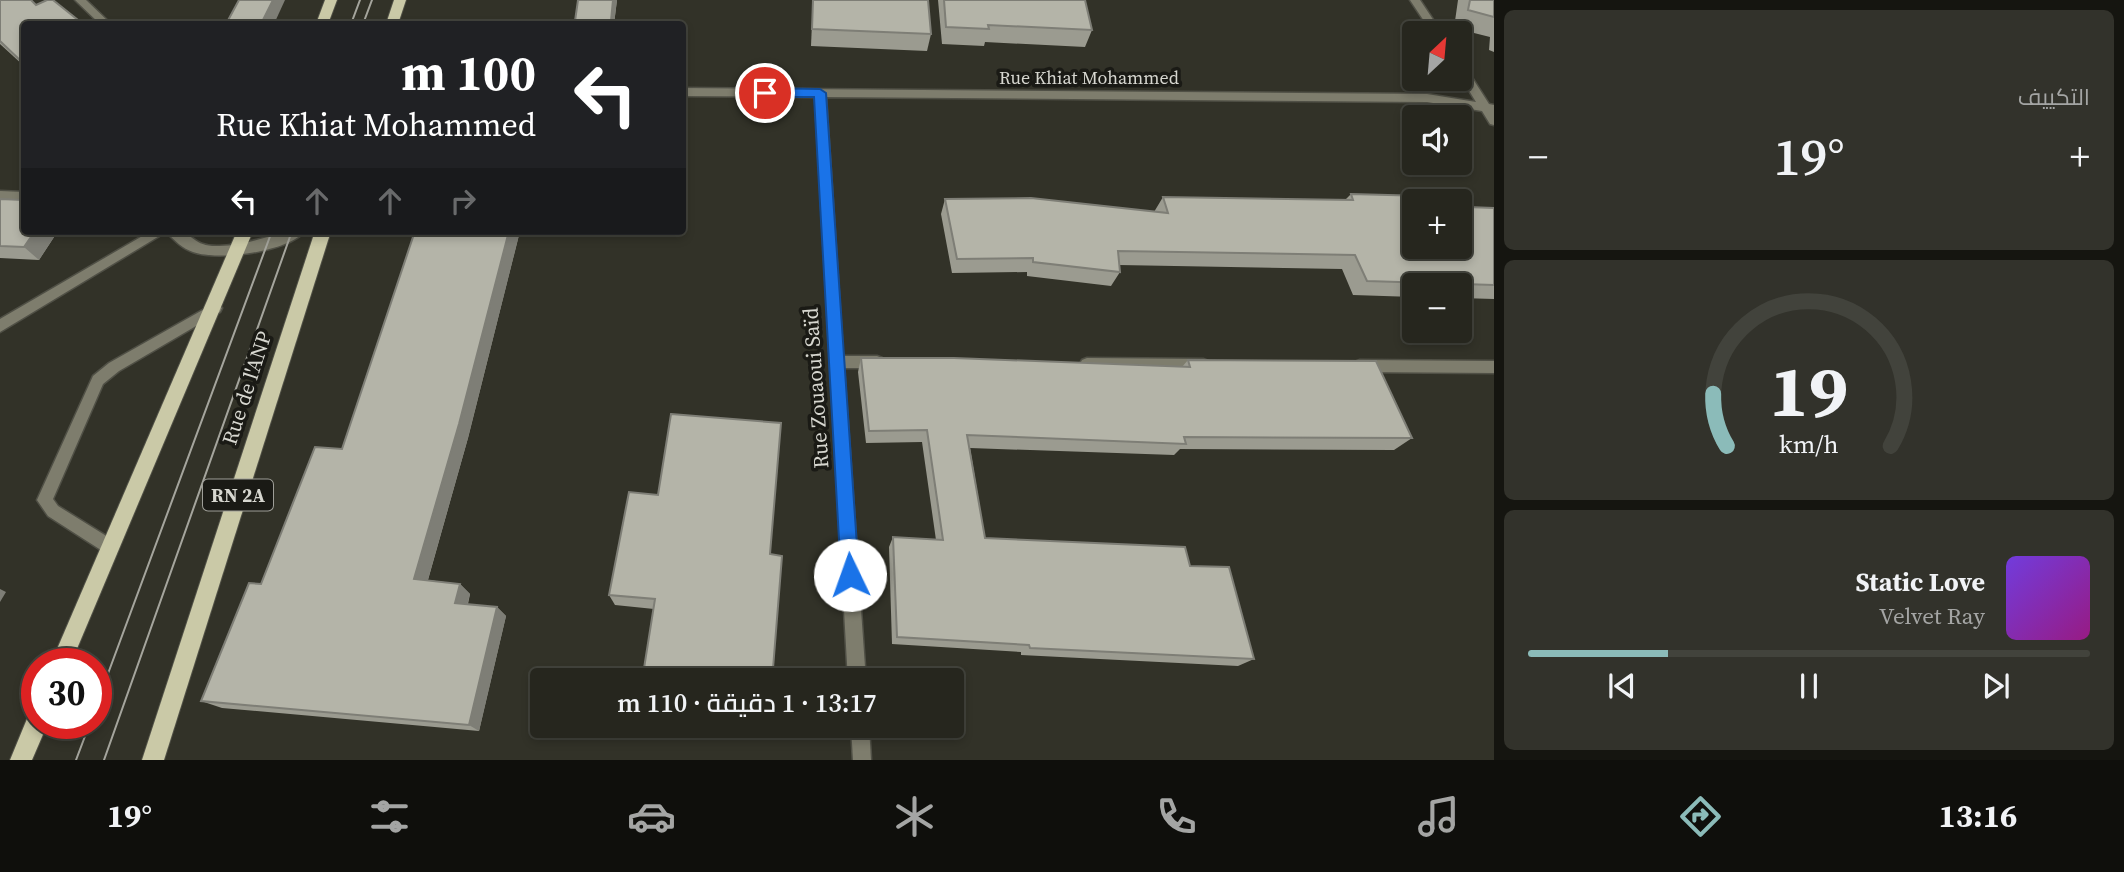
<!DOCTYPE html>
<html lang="ar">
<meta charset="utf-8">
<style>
body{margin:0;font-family:"Source Serif 4",Cairo,serif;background:#32322b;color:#f1f3f6;direction:rtl;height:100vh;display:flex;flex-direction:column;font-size:26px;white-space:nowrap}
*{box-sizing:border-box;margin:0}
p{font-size:23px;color:#a4a5a4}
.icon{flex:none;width:38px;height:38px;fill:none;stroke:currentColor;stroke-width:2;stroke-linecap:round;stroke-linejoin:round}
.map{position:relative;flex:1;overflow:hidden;direction:ltr}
.sheet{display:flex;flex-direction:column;gap:10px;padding:10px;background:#151510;width:630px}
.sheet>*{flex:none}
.banner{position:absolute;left:21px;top:21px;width:665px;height:214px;border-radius:7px;box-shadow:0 4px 10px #0003,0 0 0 2px #42433c;direction:rtl;background:#202124;color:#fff;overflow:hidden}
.needle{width:46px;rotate:26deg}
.controls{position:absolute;left:1402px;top:21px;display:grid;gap:14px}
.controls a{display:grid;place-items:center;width:70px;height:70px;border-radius:7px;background:#26261e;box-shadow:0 4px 10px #0003,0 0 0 2px #42433c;font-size:35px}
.speed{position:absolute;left:21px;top:648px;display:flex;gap:14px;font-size:35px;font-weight:700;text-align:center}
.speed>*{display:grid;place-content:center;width:91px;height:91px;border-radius:50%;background:#26261e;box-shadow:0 4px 10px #0003,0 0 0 2px #42433c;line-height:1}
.speed .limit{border:10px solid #d22;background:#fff;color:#111}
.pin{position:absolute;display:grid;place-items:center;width:60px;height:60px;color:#fff;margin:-30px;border:4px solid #fff;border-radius:50%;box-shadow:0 2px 7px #0007}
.me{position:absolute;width:77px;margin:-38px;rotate:357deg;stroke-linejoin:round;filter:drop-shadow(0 0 5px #0008)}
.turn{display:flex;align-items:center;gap:24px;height:147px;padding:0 35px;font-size:32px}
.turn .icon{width:91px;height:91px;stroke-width:2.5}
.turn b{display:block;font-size:49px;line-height:60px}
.lanes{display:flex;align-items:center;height:66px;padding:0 35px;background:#0003;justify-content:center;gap:35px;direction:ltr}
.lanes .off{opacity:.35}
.big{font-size:52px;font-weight:600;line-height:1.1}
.sheet .tile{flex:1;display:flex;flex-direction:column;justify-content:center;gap:10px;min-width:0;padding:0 24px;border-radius:10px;background:#32322b}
.sheet .dial{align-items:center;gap:0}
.dial svg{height:182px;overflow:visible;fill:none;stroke:#42433c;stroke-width:7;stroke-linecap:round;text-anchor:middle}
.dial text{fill:#f1f3f6;stroke:none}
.song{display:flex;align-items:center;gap:21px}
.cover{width:84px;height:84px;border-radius:10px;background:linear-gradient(135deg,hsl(260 70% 55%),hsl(310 70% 35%))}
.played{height:7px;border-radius:4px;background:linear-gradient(90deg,#8bbbb9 25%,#42433c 25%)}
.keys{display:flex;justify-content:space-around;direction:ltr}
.heat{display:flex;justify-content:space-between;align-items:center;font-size:38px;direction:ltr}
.trip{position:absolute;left:530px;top:668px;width:434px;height:70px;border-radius:7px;background:#26261e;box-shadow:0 4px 10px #0003,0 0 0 2px #42433c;font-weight:600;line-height:70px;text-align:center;direction:rtl}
.tabs{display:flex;height:112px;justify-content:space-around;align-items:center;background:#0f0f0c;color:#a4a5a4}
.tabs .icon{width:49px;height:49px}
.tabs .on{color:#8bbbb9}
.tabs b{font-size:32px;color:#f1f3f6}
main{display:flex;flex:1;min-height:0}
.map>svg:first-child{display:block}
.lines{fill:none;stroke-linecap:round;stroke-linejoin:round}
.service-casing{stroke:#505046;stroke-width:3}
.minor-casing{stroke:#505046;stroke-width:3}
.primary-casing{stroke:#505046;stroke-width:2}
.service{fill:#7e7d6d;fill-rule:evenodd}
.minor{fill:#7e7d6d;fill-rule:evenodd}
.primary{fill:#cac9a7;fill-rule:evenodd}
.tram{stroke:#a5a59d;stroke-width:2}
.wall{fill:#9b9b90}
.shaded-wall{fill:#7e7e76}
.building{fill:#b4b4a8;stroke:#7e7e76;stroke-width:2;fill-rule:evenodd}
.route{fill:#1a73e8;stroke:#114b97;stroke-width:2}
.labels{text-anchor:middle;stroke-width:7;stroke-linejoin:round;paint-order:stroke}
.far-street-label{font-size:18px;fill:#d7d7d0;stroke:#1a1a15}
.shield{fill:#1a1a15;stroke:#9e9e98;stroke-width:2}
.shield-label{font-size:19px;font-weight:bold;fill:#d7d7d0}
.street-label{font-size:21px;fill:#d7d7d0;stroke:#1a1a15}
</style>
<main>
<section class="sheet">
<div class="tile"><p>التكييف</p>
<div class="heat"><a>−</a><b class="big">19°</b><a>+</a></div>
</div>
<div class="tile dial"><svg viewBox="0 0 100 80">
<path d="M14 69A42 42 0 1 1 86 69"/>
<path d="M14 69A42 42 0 0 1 8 46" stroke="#8bbbb9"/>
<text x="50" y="56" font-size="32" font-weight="700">19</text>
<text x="50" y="72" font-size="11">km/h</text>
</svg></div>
<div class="tile">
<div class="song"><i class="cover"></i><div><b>Static Love</b><p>Velvet Ray</p></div></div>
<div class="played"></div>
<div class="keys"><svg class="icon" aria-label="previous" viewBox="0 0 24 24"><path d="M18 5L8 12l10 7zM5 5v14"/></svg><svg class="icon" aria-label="pause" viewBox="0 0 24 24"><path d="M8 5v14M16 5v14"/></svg><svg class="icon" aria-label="next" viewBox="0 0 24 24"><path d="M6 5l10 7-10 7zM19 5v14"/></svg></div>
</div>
</section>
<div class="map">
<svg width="1494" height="760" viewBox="0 0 1494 760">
<rect width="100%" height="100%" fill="#323228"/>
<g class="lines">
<g class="service-casing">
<path id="service" d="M215 303 222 308 220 312 119 371 103 384 53 499 58 506 116 542 118 547 116 552 110 555 104 552 48 516 37 500 93 376 109 363Z"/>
</g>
<g class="minor-casing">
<g id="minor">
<path d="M75 0H86L111 24H100Z"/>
<path d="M1410 0H1420L1442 33H1432Z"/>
<path d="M1460 64 1464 65 1489 104 1494 105V125L1490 124 1482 111 1427 102 826 97 843 356H877L882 358 884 362 882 366 877 368H844L866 681H848L815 97 682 96V88L1427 94 1476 102 1460 76Z"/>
<path d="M0 191 24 192V200L0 201Z"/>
<path d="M151 231C159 231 170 229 179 231 193 234 194 247 219 246 249 246 276 231 305 231 288 252 218 261 193 252 183 249 174 240 166 232L0 332V319Z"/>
<path d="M1087 358 1203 359 1208 361 1210 365 1208 369 1203 371 1087 370 1082 368 1080 364 1082 360Z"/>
<path d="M1360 360 1494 361V373L1360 372 1355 370 1353 366 1355 362Z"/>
<path d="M851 726H869L871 760H853Z"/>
</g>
</g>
<g class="primary-casing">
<g id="primary">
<path d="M325 0H337L328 24H316Z"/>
<path d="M394 0H406L398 24H386Z"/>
<path d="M237 231H253L71 663H51Z"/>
<path d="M315 231H331L164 760H142Z"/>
<path d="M37 711V723H48L32 760H10L29 714Z"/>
</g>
</g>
<use href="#service" class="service"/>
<use href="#minor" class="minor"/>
<use href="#primary" class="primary"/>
<g class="tram">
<path d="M351 24 360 0"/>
<path d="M363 24 372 0"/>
<path d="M96 706 272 231"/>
<path d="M76 760 90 723"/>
<path d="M104 760 292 231"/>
</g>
</g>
<g class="wall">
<path d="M0 0 24 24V66L0 44Z"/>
<path d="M617 0 614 24H575V21Z"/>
<path d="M813 0H928L931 34 927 51 811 46Z"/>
<path d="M938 0H1085L1092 30 1085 47 985 42 984 46 942 44Z"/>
<path d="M1458 0H1494V52L1489 50 1490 37 1454 28Z"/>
<path d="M1351 194 1468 207 1494 208V299L1460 298V285H1414V297L1353 295 1342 269 1119 265 1120 272 1111 286 1027 276V272L952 273 941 214 945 199 1154 212 1163 197 1345 200Z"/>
<path d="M0 199 24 231H58L39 260 0 258Z"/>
<path d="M415 231H520L468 438 428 580 460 584 470 594 468 604 497 607 506 616 479 731 222 708 201 701 261 584 342 449Z"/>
<path d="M861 358 1182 367 1188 360 1412 438 1394 450 1180 449 1174 455 970 448 985 538 1190 566 1254 659 1238 666 1021 655V652L892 644 889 547 893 537 936 540 922 442 866 443 858 372Z"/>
<path d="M781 423 654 609 615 605 609 595 658 495Z"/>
</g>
<g class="shaded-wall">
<path d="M273 0H285L274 24H261Z"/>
<path d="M613 0H617L614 24H611V21Z"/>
<path d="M35 231H58L39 260 24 247Z"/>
<path d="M509 231H520L468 438 425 590 414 579Z"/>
<path d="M460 584 470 594 465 613 455 603Z"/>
<path d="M0 589 6 592 0 602Z"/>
<path d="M497 607 506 616 479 731 469 725Z"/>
</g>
<g class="building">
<path d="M0 0H31L36 5 47 0H53L83 24H24V64L0 41Z"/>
<path d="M239 0H273L261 24H226Z"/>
<path d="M578 0H613L611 21H575Z"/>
<path d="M813 0H928L931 34 812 29Z"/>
<path d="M944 0H1085L1092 30 988 25 989 29 946 27Z"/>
<path d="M1470 0H1494V17L1468 10Z"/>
<path d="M1351 194 1462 197 1468 207 1494 208V285L1367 281 1355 255 1118 251 1120 272 1033 262V258L957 259 945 199 1031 198 1168 213 1163 197 1353 200ZM1414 201H1460V247H1414Z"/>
<path d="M0 199 24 200V231H35L24 247 0 246Z"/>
<path d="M415 231H509L459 424 414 579 460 584 455 603 497 607 469 725 201 701 249 583 261 584 315 447 342 449Z"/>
<path d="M861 358H954L1190 367 1188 360 1376 361 1412 438 1184 437 1186 444 967 435 985 538 1185 547 1190 566 1229 567 1254 659 1030 648 1029 645 897 637 893 537 943 540 927 430 869 431Z"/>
<path d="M671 414 781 423 770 554 782 556 772 681H642L655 599 609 595 629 492 658 495Z"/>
</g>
<path class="route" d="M820 89 826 93 859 575 857 581 850 583 844 581 841 575 814 97H765L759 93 765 88Z"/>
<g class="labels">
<g class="far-street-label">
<text x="1089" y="84">Rue Khiat Mohammed</text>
</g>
<rect class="shield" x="203" y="479.5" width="70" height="31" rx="5"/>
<g class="shield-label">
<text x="238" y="502">RN 2A</text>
</g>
<g class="street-label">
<text transform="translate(247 388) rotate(-72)" y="7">Rue de l'ANP</text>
<text transform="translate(816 388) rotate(-94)" y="7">Rue Zouaoui Saïd</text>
</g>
</g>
</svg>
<div class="controls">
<a><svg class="needle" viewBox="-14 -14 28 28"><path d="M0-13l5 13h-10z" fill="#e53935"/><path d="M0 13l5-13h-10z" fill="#a4a5a4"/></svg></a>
<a><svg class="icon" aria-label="sound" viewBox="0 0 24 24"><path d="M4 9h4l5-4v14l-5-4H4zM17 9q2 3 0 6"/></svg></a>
<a>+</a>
<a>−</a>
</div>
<div class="speed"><div class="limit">30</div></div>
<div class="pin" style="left:765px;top:93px;background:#d93025"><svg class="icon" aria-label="arrive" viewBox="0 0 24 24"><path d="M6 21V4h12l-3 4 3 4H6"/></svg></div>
<svg class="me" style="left:850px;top:575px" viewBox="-20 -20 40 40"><circle r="19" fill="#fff"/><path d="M0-13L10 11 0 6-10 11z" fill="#1a73e8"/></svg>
<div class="trip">13:17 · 1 دقيقة · 110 m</div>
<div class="banner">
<div class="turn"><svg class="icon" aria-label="left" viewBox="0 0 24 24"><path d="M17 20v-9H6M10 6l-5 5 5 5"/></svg><div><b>100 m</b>Rue Khiat Mohammed</div></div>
<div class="lanes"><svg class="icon" aria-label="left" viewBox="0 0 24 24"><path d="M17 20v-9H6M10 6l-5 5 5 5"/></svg><svg class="icon off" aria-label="ahead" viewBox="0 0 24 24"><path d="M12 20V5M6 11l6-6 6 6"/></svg><svg class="icon off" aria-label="ahead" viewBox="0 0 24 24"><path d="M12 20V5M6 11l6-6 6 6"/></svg><svg class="icon off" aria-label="right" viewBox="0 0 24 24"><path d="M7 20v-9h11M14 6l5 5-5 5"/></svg></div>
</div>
</div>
</main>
<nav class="tabs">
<b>13:16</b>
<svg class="icon on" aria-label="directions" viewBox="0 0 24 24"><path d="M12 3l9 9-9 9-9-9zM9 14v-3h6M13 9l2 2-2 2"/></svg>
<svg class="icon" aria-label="music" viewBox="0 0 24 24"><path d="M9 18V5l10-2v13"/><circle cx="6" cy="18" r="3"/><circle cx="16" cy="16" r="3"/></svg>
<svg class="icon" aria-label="phone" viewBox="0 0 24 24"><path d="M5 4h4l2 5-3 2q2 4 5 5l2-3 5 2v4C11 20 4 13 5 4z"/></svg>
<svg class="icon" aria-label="climate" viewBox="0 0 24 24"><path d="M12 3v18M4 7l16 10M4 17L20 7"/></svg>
<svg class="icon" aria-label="car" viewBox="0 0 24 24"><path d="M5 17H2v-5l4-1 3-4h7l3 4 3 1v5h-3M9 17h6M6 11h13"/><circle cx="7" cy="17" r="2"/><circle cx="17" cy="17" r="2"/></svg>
<svg class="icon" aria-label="filters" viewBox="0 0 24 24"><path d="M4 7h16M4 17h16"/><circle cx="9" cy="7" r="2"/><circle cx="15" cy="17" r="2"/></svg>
<b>19°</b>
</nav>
